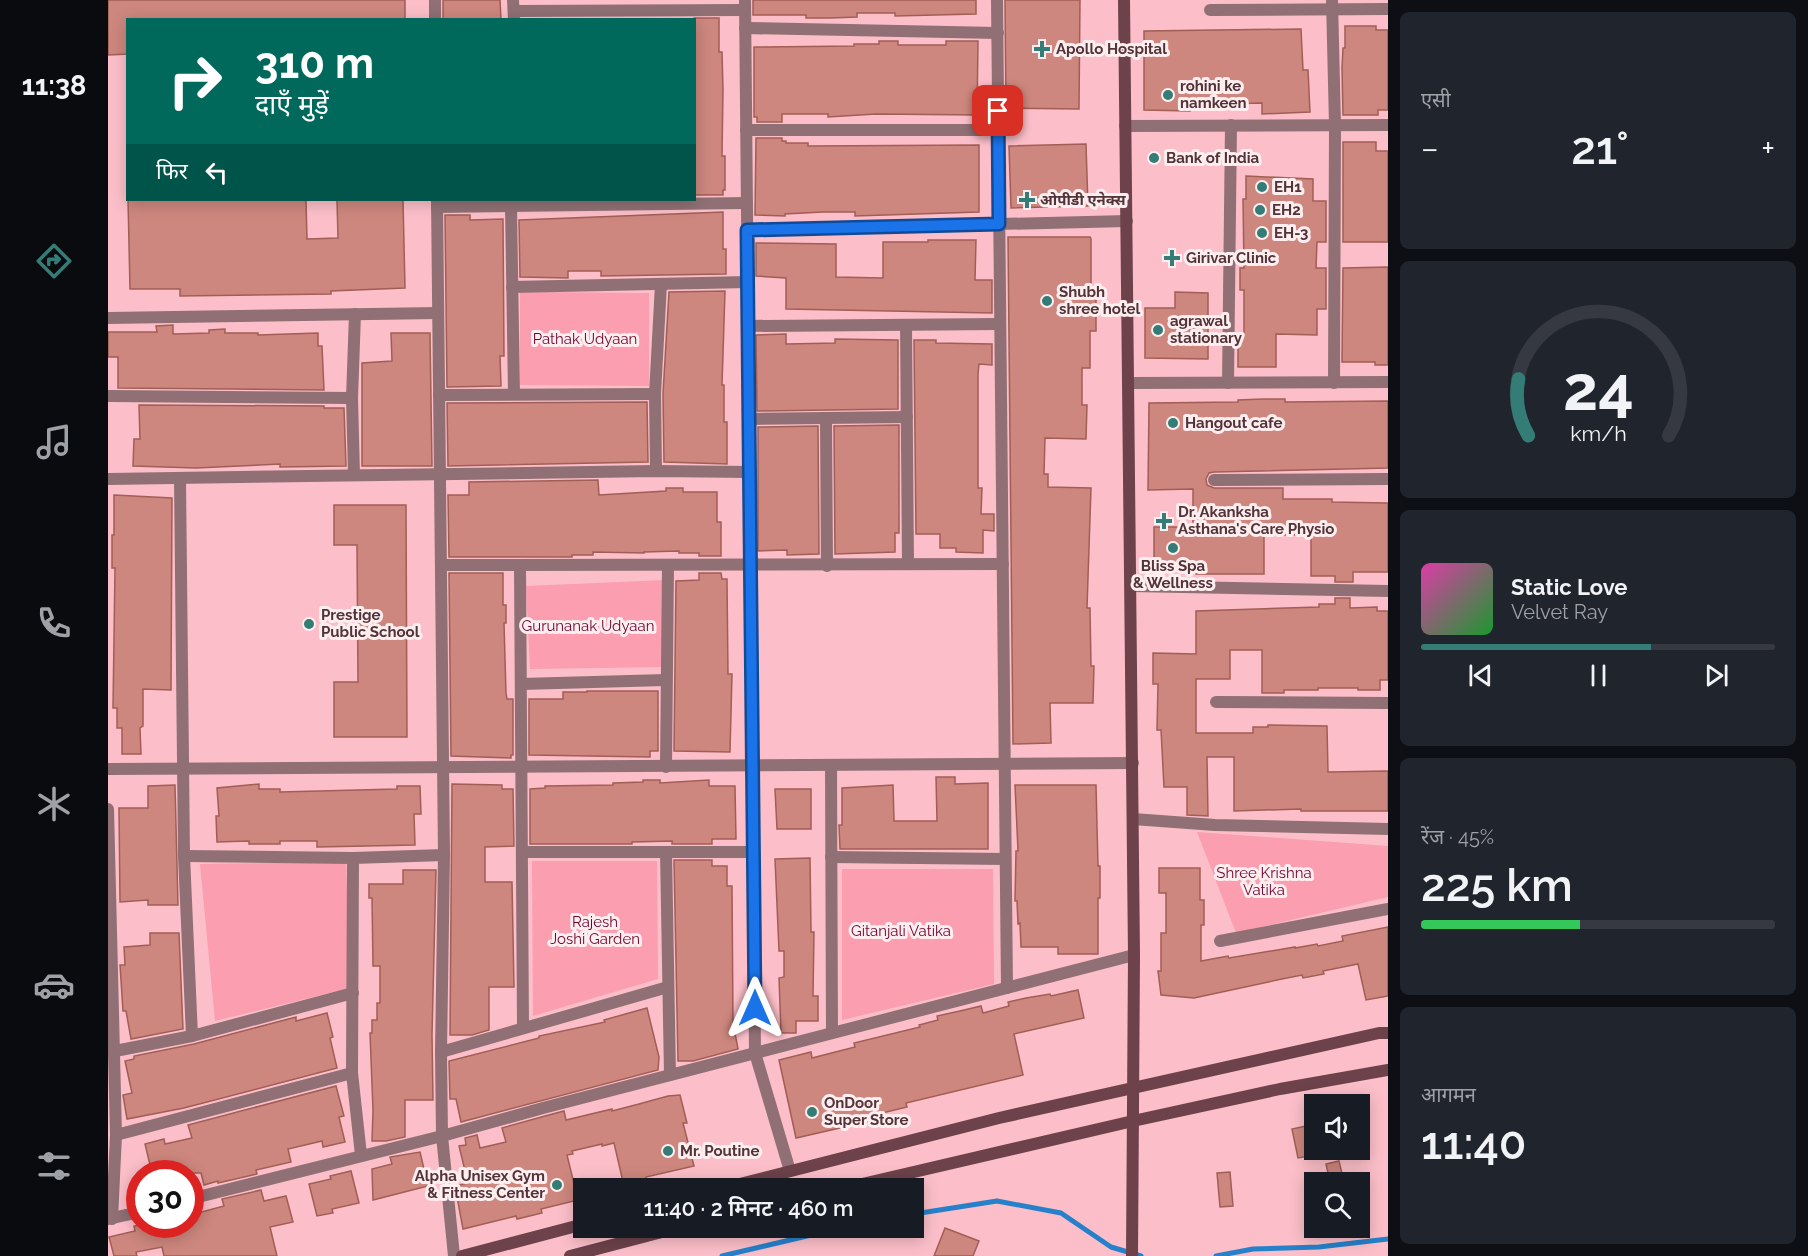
<!DOCTYPE html>
<html lang="hi">
<meta charset="utf-8">
<style>
body{margin:0;font-family:Raleway,"Noto Sans Devanagari",sans-serif;background:#20242c;color:#f1f3f6;height:100vh;display:flex;flex-direction:column;font-size:22px;white-space:nowrap}
*{box-sizing:border-box;margin:0}
p{font-size:20px;color:#9ea1a6}
.icon{flex:none;width:33px;height:33px;fill:none;stroke:currentColor;stroke-width:2;stroke-linecap:round;stroke-linejoin:round}
.map{position:relative;flex:1;overflow:hidden}
.side{display:flex;flex-direction:column;gap:12px;padding:12px;background:#0d0f14;width:420px}
.side>*{flex:none}
.hud{position:absolute;left:18px;top:18px;width:570px;height:183px;border-radius:0px;box-shadow:0 3px 15px #0003;background:#00695c;color:#fff;overflow:hidden}
.buttons{position:absolute;left:1196px;top:1094px;display:grid;gap:12px}
.buttons a{display:grid;place-items:center;width:66px;height:66px;border-radius:0px;background:#171b24;box-shadow:0 3px 15px #0003;font-size:30px}
.speed{position:absolute;left:18px;top:1160px;display:flex;gap:12px;font-size:30px;font-weight:700;text-align:center}
.speed>*{display:grid;place-content:center;width:78px;height:78px;border-radius:50%;background:#171b24;box-shadow:0 3px 15px #0003;line-height:1}
.speed .limit{border:9px solid #d22;background:#fff;color:#111}
.pin{position:absolute;display:grid;place-items:center;width:51px;height:51px;color:#fff;margin:-26px;border-radius:12px;box-shadow:0 3px 9px #0006}
.me{position:absolute;width:66px;margin:-33px;rotate:0deg;stroke-linejoin:round;filter:drop-shadow(0 0 4px #0008)}
.turn{display:flex;align-items:center;gap:21px;height:126px;padding:0 30px;font-size:27px}
.turn .icon{width:78px;height:78px;stroke-width:2.5}
.turn b{display:block;font-size:42px;line-height:51px}
.then{display:flex;align-items:center;height:57px;padding:0 30px;background:#0003;gap:12px;font-size:22px}
.big{font-size:45px;font-weight:600;line-height:1.1}
.side .card{flex:1;display:flex;flex-direction:column;justify-content:center;gap:9px;min-width:0;padding:0 21px;border-radius:9px;background:#20242c}
.side .dial{align-items:center;gap:0}
.dial svg{height:156px;overflow:visible;fill:none;stroke:#363941;stroke-width:7;stroke-linecap:round;text-anchor:middle}
.dial text{fill:#f1f3f6;stroke:none}
.song{display:flex;align-items:center;gap:18px}
.cover{width:72px;height:72px;border-radius:9px;background:linear-gradient(135deg,hsl(320 70% 55%),hsl(130 70% 35%))}
.played{height:6px;border-radius:3px;background:linear-gradient(90deg,#347c76 65%,#363941 65%)}
.keys{display:flex;justify-content:space-around;direction:ltr}
.heat{display:flex;justify-content:space-between;align-items:center;font-size:33px;direction:ltr}
.charge{height:9px;border-radius:4px;background:linear-gradient(90deg,#34c759 45%,#363941 0)}
.trip{position:absolute;left:465px;top:1178px;width:351px;height:60px;border-radius:0px;background:#171b24;box-shadow:0 3px 15px #0003;font-weight:600;line-height:60px;text-align:center}
main{display:flex;flex:1;min-height:0}
.dock{display:flex;flex-direction:column;width:108px;justify-content:space-around;align-items:center;background:#090b0e;color:#9ea1a6}
.dock .icon{width:42px;height:42px}
.dock .selected{color:#347c76}
.dock b{font-size:27px;color:#f1f3f6}
.map>svg:first-child{display:block}
.green{fill:#fb9eaf}
.lines{fill:none;stroke-linecap:round;stroke-linejoin:round}
.stream{stroke:#2681ca;stroke-width:5}
.building{fill:#cd877e;stroke:#a15e56;stroke-width:1.5}
.street{stroke:#907075;stroke-width:12}
.secondary{stroke:#6d424b;stroke-width:12}
.route-casing{stroke:#114b97;stroke-width:15}
.route{stroke:#1a73e8;stroke-width:10}
.poi-dot{fill:#347c76;stroke:#feeef0;stroke-width:2}
.labels{text-anchor:middle;stroke-width:6;stroke-linejoin:round;paint-order:stroke}
.poi-label{font-size:15px;font-weight:bold;fill:#513338;stroke:#feeef0;text-anchor:start}
.park-label{font-size:15px;fill:#6e052d;stroke:#feeef0}
</style>
<main>
<nav class="dock">
<b>11:38</b>
<svg class="icon selected" aria-label="directions" viewBox="0 0 24 24"><path d="M12 3l9 9-9 9-9-9zM9 14v-3h6M13 9l2 2-2 2"/></svg>
<svg class="icon" aria-label="music" viewBox="0 0 24 24"><path d="M9 18V5l10-2v13"/><circle cx="6" cy="18" r="3"/><circle cx="16" cy="16" r="3"/></svg>
<svg class="icon" aria-label="phone" viewBox="0 0 24 24"><path d="M5 4h4l2 5-3 2q2 4 5 5l2-3 5 2v4C11 20 4 13 5 4z"/></svg>
<svg class="icon" aria-label="climate" viewBox="0 0 24 24"><path d="M12 3v18M4 7l16 10M4 17L20 7"/></svg>
<svg class="icon" aria-label="car" viewBox="0 0 24 24"><path d="M5 17H2v-5l4-1 3-4h7l3 4 3 1v5h-3M9 17h6M6 11h13"/><circle cx="7" cy="17" r="2"/><circle cx="17" cy="17" r="2"/></svg>
<svg class="icon" aria-label="filters" viewBox="0 0 24 24"><path d="M4 7h16M4 17h16"/><circle cx="9" cy="7" r="2"/><circle cx="15" cy="17" r="2"/></svg>
</nav>
<div class="map">
<svg width="1280" height="1256" viewBox="0 0 1280 1256">
<rect width="100%" height="100%" fill="#fcbfc9"/>
<g class="green">
<path d="M412 292 541 293V386L412 385Z"/>
<path d="M557 580 556 667 422 669 418 586Z"/>
<path d="M1089 832 1280 846V897L1128 933Z"/>
<path d="M424 861H549L550 979 425 1016Z"/>
<path d="M238 862 242 988 107 1021 92 864Z"/>
<path d="M734 869H885L886 984 734 1020Z"/>
</g>
<g class="lines">
<g class="stream">
<path d="M806 1214 889 1201 953 1213 1003 1247 1033 1256"/>
<path d="M614 1256 737 1227"/>
<path d="M1108 1256 1145 1249 1211 1247 1280 1239"/>
</g>
</g>
<g class="building">
<path d="M0 0H297V20H20V54L0 55Z"/>
<path d="M335 0H392L393 19 335 20Z"/>
<path d="M645 0H868V14L787 16V13H749V17L722 18H698V15H645Z"/>
<path d="M897 0H972L971 109 898 108Z"/>
<path d="M586 18H611V52H614L615 89 614 156H617V190H615V195H586Z"/>
<path d="M1237 26H1268V30H1280V110H1270V115H1235L1234 68 1235 48H1237Z"/>
<path d="M1193 29 1195 70H1200L1202 112 1154 114V103L1083 105 1082 111 1036 110V31Z"/>
<path d="M771 41H790V45H838V41H870L869 115 768 114 720 117V114H674V122H649V117H646V47L746 46V44H771Z"/>
<path d="M648 138H674V141H678V143H700V146L871 145V212L747 216V212H715L677 214V216L647 215Z"/>
<path d="M1235 142H1268V151H1280V242H1235Z"/>
<path d="M978 144 980 206 903 208 901 146Z"/>
<path d="M1138 176 1205 179V201H1218V242H1209L1208 268H1218V309H1209V335L1168 334V367H1130V335H1136V290H1132V268H1136L1135 199H1138Z"/>
<path d="M20 200H198L199 239 230 238 229 200H295L297 288 223 291V294L72 296V289H22Z"/>
<path d="M615 212V249H618V274L493 276V271H460V278L412 277 411 220Z"/>
<path d="M337 215H362V220L395 219 396 356H392L393 386 339 387Z"/>
<path d="M900 237H982L983 239V292H988V331H982V368H974V405H979L978 439 937 438 936 474H940V487L983 488 979 608H982L983 666H986L985 703H942L943 743 905 744Z"/>
<path d="M820 240H868L867 280H884V313L678 309V278L648 276V243L728 244V277L775 278V242H820Z"/>
<path d="M1280 267V365H1267V362H1234L1235 268Z"/>
<path d="M617 291 614 385H616V422H619V464L556 462 555 394 561 292Z"/>
<path d="M1067 292 1100 293V359L1037 358V308H1067Z"/>
<path d="M65 325V334L101 333V330L117 329V333H150V335L210 333V346H214L216 390 10 388V357H0V332H49L48 326Z"/>
<path d="M283 333H322L324 466H254V363L284 361Z"/>
<path d="M678 334V344L727 343V339L790 340V409L649 411 648 335Z"/>
<path d="M806 340H828V343L884 344V365L871 364 870 374V488H874L873 514H886V531L875 530V553L848 552V548H832V534H808Z"/>
<path d="M1155 399H1177V402L1280 401V468L1106 472 1101 473 1098 479 1099 485 1106 488H1175V499H1224V502L1280 503V572H1245V582H1227V576H1203V535H1156V574H1088V569L1046 570V527H1085V489L1040 490 1041 403 1130 402V400Z"/>
<path d="M539 402 540 462 340 466 339 403Z"/>
<path d="M31 405 216 406V408H236L238 466 172 467V464L88 468 25 466 26 439H32Z"/>
<path d="M791 425V533H787V552L727 554 726 426Z"/>
<path d="M710 426 711 554 679 555V550L650 551V427Z"/>
<path d="M490 480 491 495 558 491V488H575V492H609V522H613V556H591V553H571V551L536 552V553L485 552V555H464V557H341L340 495H361V482Z"/>
<path d="M6 495 64 498 63 690 35 689V726L32 728 33 754H14V728H9V708H5L7 568H4V535H6Z"/>
<path d="M226 505H298L299 737H226V682H250L249 545H226Z"/>
<path d="M341 573H395V605H398V623H396L398 693 399 699H405V755H403V758L343 756Z"/>
<path d="M591 573H613L614 579H619L620 674H624L622 752 566 751 568 581 591 580Z"/>
<path d="M1227 598H1242V608L1269 607V611H1280V680H1272V690H1250V688H1210V690H1176V693H1154V650H1122V679H1088V733H1145V727H1160V725L1219 726 1220 772 1280 771V811H1193V809L1126 811V757H1099L1100 816 1079 815V787H1056L1053 730H1049L1050 684H1045V653L1088 654V611L1211 607V604H1227Z"/>
<path d="M479 691H550V751H542V757L421 755V699H455V692H479Z"/>
<path d="M828 777H847V784L880 783V849H732L731 825H734V788L785 785 786 821H829Z"/>
<path d="M535 780H552V783L601 780V786H627L628 839H604V844H564V841L524 842V844H422V789L437 788V786L505 785V783L535 782Z"/>
<path d="M151 784V789H172V792L289 789V786H312L313 814H306L307 845 209 847V841H172V844H141V841L109 842 108 816H111L109 788Z"/>
<path d="M344 784 394 785V789H405L406 846 377 847V882H404L406 987H381V1030L364 1035H342Z"/>
<path d="M67 785 70 905H40V900L12 902 11 808H40V786Z"/>
<path d="M907 785H988L990 866H992V898H990V954H950V947H913L912 923 910 924 909 901H907L908 851H910Z"/>
<path d="M667 789H703V829H669Z"/>
<path d="M702 858 703 932H706L705 996H710V1021H688V1033H673L671 978 676 977V951H671L667 859Z"/>
<path d="M566 860H604V866H619V886H624L625 1022 630 1049 585 1061H570Z"/>
<path d="M1051 868H1092V900H1096V925H1093V961L1120 956 1121 958 1187 947V948L1209 944 1210 946 1235 941 1234 936 1280 927V996L1258 1000 1250 964 1215 971 1216 974 1195 978 1194 975 1174 979 1086 998 1053 995 1050 971H1053V933H1058V893H1051Z"/>
<path d="M295 870H328L324 1035 325 1100H297V1137L278 1141H264L265 1110 262 1033H264V1020H269V1003H272V966H265L264 898H261V884H295Z"/>
<path d="M42 933H71L75 1029 23 1039 18 1011H15L12 965H17L16 947 42 945Z"/>
<path d="M970 990 976 1018 906 1034 915 1075 798 1103 799 1107 766 1115 767 1120 688 1138 671 1060 703 1052 704 1058 747 1047 746 1043 812 1027 811 1025 830 1020 829 1016 852 1011 873 1006 875 1013 901 1006 900 1002 918 998 942 994 943 996Z"/>
<path d="M539 1008 551 1057 550 1070 353 1122 348 1099H342L341 1061 431 1038V1036L497 1022 496 1020Z"/>
<path d="M219 1013 225 1037 222 1038 229 1068 76 1108 19 1119 15 1095 24 1093 17 1061 26 1059V1056L86 1044 188 1017V1021Z"/>
<path d="M228 1086 236 1116 231 1117 237 1142 215 1147 214 1141 180 1149 183 1162 148 1170 149 1174 110 1183V1181L96 1185 93 1173H44L37 1144 56 1139 57 1144 84 1138 80 1125Z"/>
<path d="M572 1095 579 1123H575L586 1166 538 1177V1181L516 1186 506 1143 494 1146V1144L464 1151 465 1154 459 1155 470 1200 433 1209 434 1213 409 1219 408 1216 355 1229 347 1186 360 1183 351 1146 358 1145 357 1138 369 1135 372 1148 398 1142 394 1128 437 1116 456 1111 458 1120 504 1109V1111L531 1104 560 1096Z"/>
<path d="M1203 1125 1208 1155 1190 1158 1184 1129Z"/>
<path d="M312 1152 320 1186 265 1200 264 1169 284 1164 282 1157Z"/>
<path d="M1231 1161 1236 1182H1222L1218 1164Z"/>
<path d="M243 1171 251 1203 224 1209 225 1213 209 1216 201 1184 223 1179 222 1176Z"/>
<path d="M1122 1172 1125 1206 1112 1207 1109 1173Z"/>
<path d="M153 1190 156 1201 178 1196 185 1222 162 1227 169 1256H56L54 1247 28 1252 29 1256H6L1 1237 27 1231 26 1226 38 1224H82V1215L116 1206 114 1199Z"/>
<path d="M837 1228 871 1241 865 1256H826Z"/>
</g>
<g class="lines">
<g class="street">
<path d="M327 0V20"/>
<path d="M405 0 406 20"/>
<path d="M637 0 647 1053 682 1171"/>
<path d="M889 0 899 988"/>
<path d="M1224 0 1227 125 1226 383"/>
<path d="M1102 10 1280 9"/>
<path d="M406 11 637 10"/>
<path d="M637 28 890 33"/>
<path d="M1017 126 1280 125"/>
<path d="M638 130H890"/>
<path d="M329 200 336 855 333 1052 334 1136 346 1256"/>
<path d="M403 206 406 394"/>
<path d="M329 207 639 203"/>
<path d="M639 230 1019 221"/>
<path d="M404 287 640 282"/>
<path d="M0 318 330 313"/>
<path d="M798 325 800 564"/>
<path d="M640 326 892 324"/>
<path d="M1021 383 1280 382"/>
<path d="M1120 383 1123 125"/>
<path d="M331 395 547 394"/>
<path d="M0 396 244 398"/>
<path d="M641 419 799 417"/>
<path d="M718 419 719 566"/>
<path d="M548 471 547 394 553 284"/>
<path d="M246 475 244 398 247 314"/>
<path d="M0 479 548 471 642 472"/>
<path d="M72 479 76 856 84 1036"/>
<path d="M1106 480 1280 479"/>
<path d="M333 565 895 564"/>
<path d="M412 565 415 1028"/>
<path d="M1023 586 1280 591"/>
<path d="M413 684 558 680"/>
<path d="M1108 702 1280 703"/>
<path d="M723 765 724 1033"/>
<path d="M558 767 560 565"/>
<path d="M0 769 1025 763"/>
<path d="M0 809 8 1135 4 1219"/>
<path d="M1025 819 1107 825 1280 829"/>
<path d="M414 852H645"/>
<path d="M558 852 562 1075"/>
<path d="M76 856 245 858 336 855"/>
<path d="M723 857 897 859"/>
<path d="M245 858 244 1073 253 1155"/>
<path d="M1112 941 1280 909"/>
<path d="M7 1051 84 1036 245 993"/>
<path d="M333 1052 560 987"/>
<path d="M8 1135 244 1073"/>
<path d="M82 1199 334 1136 435 1108 1026 955"/>
<path d="M0 1219 32 1212"/>
</g>
<g class="secondary">
<path d="M1016 0 1026 955 1024 1256"/>
<path d="M616 1188 891 1118 1271 1033H1280"/>
<path d="M737 1188 1025 1121 1172 1089 1280 1070"/>
<path d="M354 1256 476 1224"/>
<path d="M462 1256 573 1227"/>
</g>
</g>
<g class="lines">
<g class="route-casing">
<path id="route" d="M647 1008 639 230 891 224 890 111"/>
</g>
<use href="#route" class="route"/>
</g>
<g class="poi-dot">
<path d="M931 40h6v6h6v6h-6v6h-6v-6h-6v-6h6z"/>
<circle cx="1060" cy="95" r="6"/>
<circle cx="1046" cy="158" r="6"/>
<circle cx="1154" cy="187" r="6"/>
<path d="M916 191h6v6h6v6h-6v6h-6v-6h-6v-6h6z"/>
<circle cx="1152" cy="210" r="6"/>
<circle cx="1154" cy="233" r="6"/>
<path d="M1061 249h6v6h6v6h-6v6h-6v-6h-6v-6h6z"/>
<circle cx="939" cy="301" r="6"/>
<circle cx="1050" cy="330" r="6"/>
<circle cx="1065" cy="423" r="6"/>
<path d="M1053 512h6v6h6v6h-6v6h-6v-6h-6v-6h6z"/>
<circle cx="1065" cy="548" r="6"/>
<circle cx="201" cy="624" r="6"/>
<circle cx="704" cy="1112" r="6"/>
<circle cx="560" cy="1151" r="6"/>
<circle cx="449" cy="1185" r="6"/>
</g>
<g class="labels">
<g class="poi-label">
<text x="948" y="54">Apollo Hospital</text>
<text x="1072" y="91">rohini ke<tspan x="1072" dy="17">namkeen</tspan></text>
<text x="1058" y="163">Bank of India</text>
<text x="1166" y="192">EH1</text>
<text x="932" y="205">ओपीडी एनेक्स</text>
<text x="1164" y="215">EH2</text>
<text x="1166" y="238">EH-3</text>
<text x="1078" y="263">Girivar Clinic</text>
<text x="951" y="297">Shubh<tspan x="951" dy="17">shree hotel</tspan></text>
<text x="1062" y="326">agrawal<tspan x="1062" dy="17">stationary</tspan></text>
<text x="1077" y="428">Hangout cafe</text>
<text x="1070" y="517">Dr. Akanksha<tspan x="1070" dy="17">Asthana's Care Physio</tspan></text>
<text x="1065" y="571" text-anchor="middle">Bliss Spa<tspan x="1065" dy="17">&amp; Wellness</tspan></text>
<text x="213" y="620">Prestige<tspan x="213" dy="17">Public School</tspan></text>
<text x="716" y="1108">OnDoor<tspan x="716" dy="17">Super Store</tspan></text>
<text x="572" y="1156">Mr. Poutine</text>
<text x="437" y="1181" text-anchor="end">Alpha Unisex Gym<tspan x="437" dy="17">&amp; Fitness Center</tspan></text>
</g>
<g class="park-label">
<text x="477" y="344">Pathak Udyaan</text>
<text x="480" y="631">Gurunanak Udyaan</text>
<text x="1156" y="878">Shree Krishna<tspan x="1156" dy="17">Vatika</tspan></text>
<text x="487" y="927">Rajesh<tspan x="487" dy="17">Joshi Garden</tspan></text>
<text x="793" y="936">Gitanjali Vatika</text>
</g>
</g>
</svg>
<div class="buttons">
<a><svg class="icon" aria-label="sound" viewBox="0 0 24 24"><path d="M4 9h4l5-4v14l-5-4H4zM17 9q2 3 0 6"/></svg></a>
<a><svg class="icon" aria-label="search" viewBox="0 0 24 24"><circle cx="10" cy="10" r="6"/><path d="M15 15l6 6"/></svg></a>
</div>
<div class="speed"><div class="limit">30</div></div>
<div class="pin" style="left:890px;top:111px;background:#d93025"><svg class="icon" aria-label="arrive" viewBox="0 0 24 24"><path d="M6 21V4h12l-3 4 3 4H6"/></svg></div>
<svg class="me" style="left:647px;top:1008px" viewBox="-20 -20 40 40"><path d="M0-17L14 15 0 8-14 15z" fill="#1a73e8" stroke="#fff" stroke-width="4"/></svg>
<div class="trip">11:40 · 2 मिनट · 460 m</div>
<div class="hud">
<div class="turn"><svg class="icon" aria-label="right" viewBox="0 0 24 24"><path d="M7 20v-9h11M14 6l5 5-5 5"/></svg><div><b>310 m</b>दाएँ मुड़ें</div></div>
<div class="then">फिर<svg class="icon" aria-label="left" viewBox="0 0 24 24"><path d="M17 20v-9H6M10 6l-5 5 5 5"/></svg></div>
</div>
</div>
<section class="side">
<div class="card"><p>एसी</p>
<div class="heat"><a>−</a><b class="big">21°</b><a>+</a></div>
</div>
<div class="card dial"><svg viewBox="0 0 100 80">
<path d="M14 69A42 42 0 1 1 86 69"/>
<path d="M14 69A42 42 0 0 1 9 40" stroke="#347c76"/>
<text x="50" y="56" font-size="32" font-weight="700">24</text>
<text x="50" y="72" font-size="11">km/h</text>
</svg></div>
<div class="card">
<div class="song"><i class="cover"></i><div><b>Static Love</b><p>Velvet Ray</p></div></div>
<div class="played"></div>
<div class="keys"><svg class="icon" aria-label="previous" viewBox="0 0 24 24"><path d="M18 5L8 12l10 7zM5 5v14"/></svg><svg class="icon" aria-label="pause" viewBox="0 0 24 24"><path d="M8 5v14M16 5v14"/></svg><svg class="icon" aria-label="next" viewBox="0 0 24 24"><path d="M6 5l10 7-10 7zM19 5v14"/></svg></div>
</div>
<div class="card"><p>रेंज · 45%</p><b class="big">225 km</b><div class="charge"></div></div>
<div class="card"><p>आगमन</p><b class="big">11:40</b></div>
</section>
</main>
